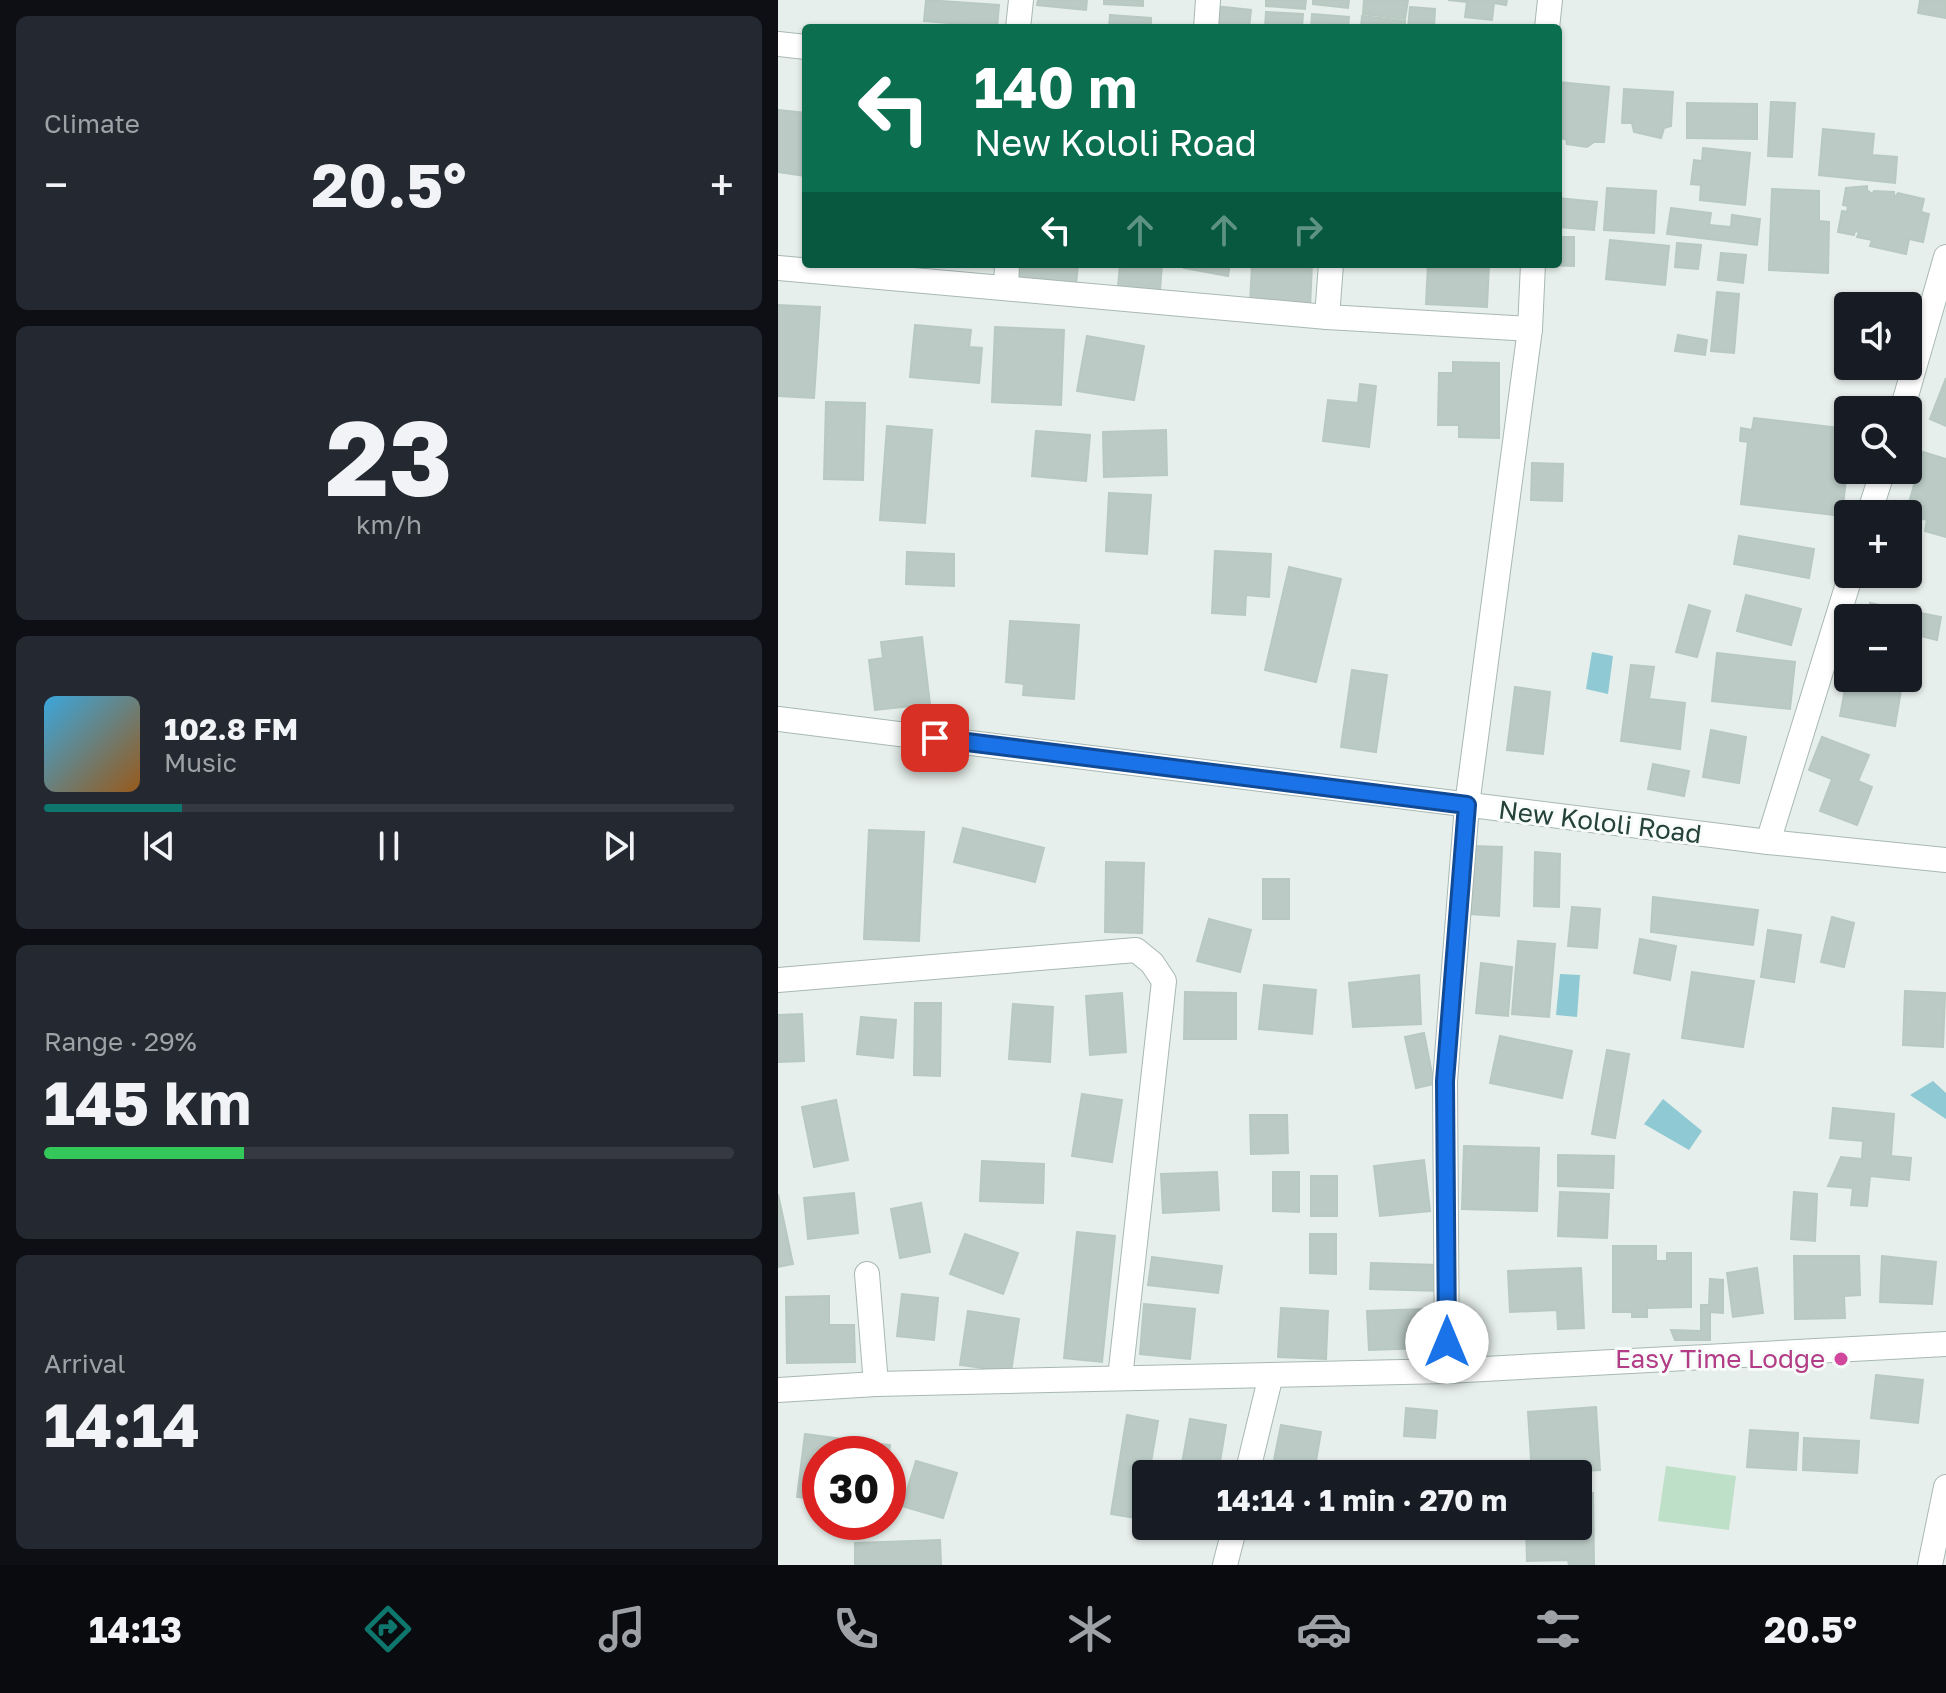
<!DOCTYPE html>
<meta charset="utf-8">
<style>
body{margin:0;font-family:"Golos Text",sans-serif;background:#242831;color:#f1f3f6;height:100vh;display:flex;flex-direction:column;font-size:30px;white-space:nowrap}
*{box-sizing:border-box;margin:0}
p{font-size:26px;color:#9ea1a6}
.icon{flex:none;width:44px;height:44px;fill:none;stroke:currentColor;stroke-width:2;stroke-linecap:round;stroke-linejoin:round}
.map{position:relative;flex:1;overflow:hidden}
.sheet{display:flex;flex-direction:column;gap:16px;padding:16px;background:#0d0f14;width:778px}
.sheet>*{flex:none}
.top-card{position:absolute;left:24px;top:24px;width:760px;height:244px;border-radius:8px;box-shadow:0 2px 6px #0004;background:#0b6e4f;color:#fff;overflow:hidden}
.fabs{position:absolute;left:1056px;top:292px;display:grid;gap:16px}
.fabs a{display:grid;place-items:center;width:88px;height:88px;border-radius:8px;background:#171b24;box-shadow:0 2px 6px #0004;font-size:40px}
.speed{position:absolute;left:24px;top:1436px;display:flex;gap:16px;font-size:40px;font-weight:700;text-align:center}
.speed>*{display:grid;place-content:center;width:104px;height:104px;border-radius:50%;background:#171b24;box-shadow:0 2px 6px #0004;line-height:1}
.speed .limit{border:12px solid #d22;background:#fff;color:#111}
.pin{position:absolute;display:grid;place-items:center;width:68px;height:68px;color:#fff;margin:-34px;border-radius:16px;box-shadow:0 4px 12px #0006}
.me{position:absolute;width:88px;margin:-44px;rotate:0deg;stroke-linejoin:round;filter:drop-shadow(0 0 6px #0008)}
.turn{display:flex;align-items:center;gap:28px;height:168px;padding:0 40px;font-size:36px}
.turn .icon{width:104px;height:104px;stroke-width:2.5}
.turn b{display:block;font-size:56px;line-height:68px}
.lanes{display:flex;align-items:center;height:76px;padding:0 40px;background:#0003;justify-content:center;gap:40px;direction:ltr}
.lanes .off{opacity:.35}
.big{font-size:60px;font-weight:700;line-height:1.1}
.sheet .card{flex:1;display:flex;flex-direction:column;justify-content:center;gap:12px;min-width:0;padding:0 28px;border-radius:12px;background:#242831}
.sheet .dial{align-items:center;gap:0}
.dial b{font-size:104px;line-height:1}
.song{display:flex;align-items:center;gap:24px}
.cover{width:96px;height:96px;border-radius:12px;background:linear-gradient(135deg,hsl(200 70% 55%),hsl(30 70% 35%))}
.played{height:8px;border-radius:4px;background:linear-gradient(90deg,#0f766e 20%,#363941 20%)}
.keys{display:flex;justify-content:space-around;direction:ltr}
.heat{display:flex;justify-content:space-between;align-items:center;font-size:44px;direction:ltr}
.charge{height:12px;border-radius:6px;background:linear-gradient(90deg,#34c759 29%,#363941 0)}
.trip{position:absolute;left:354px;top:1460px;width:460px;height:80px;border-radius:8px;background:#171b24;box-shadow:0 2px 6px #0004;font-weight:700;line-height:80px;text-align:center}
.menu{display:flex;height:128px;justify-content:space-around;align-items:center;background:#090b0e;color:#9ea1a6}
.menu .icon{width:56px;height:56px}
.menu .active{color:#0f766e}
.menu b{font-size:36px;color:#f1f3f6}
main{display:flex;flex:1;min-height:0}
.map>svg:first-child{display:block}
.green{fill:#bfe0c8}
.water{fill:#8ec9d4}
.building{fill:#bbcac4;stroke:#b8c9c2;stroke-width:2}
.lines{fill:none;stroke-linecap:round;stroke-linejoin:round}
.minor-casing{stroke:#a8b8b2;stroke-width:26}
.tertiary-casing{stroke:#a8b8b2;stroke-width:26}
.minor{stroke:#fff;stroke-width:24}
.tertiary{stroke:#fff;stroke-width:24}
.route-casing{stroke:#114b97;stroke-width:20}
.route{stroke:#1a73e8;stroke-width:14}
.hotel-dot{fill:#d1479c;stroke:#f7fbf9;stroke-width:3}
.labels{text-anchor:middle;stroke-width:6;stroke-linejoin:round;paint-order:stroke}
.street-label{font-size:26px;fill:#24423a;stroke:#f7fbf9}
.hotel-label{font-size:26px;fill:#b23c85;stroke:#f7fbf9;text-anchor:end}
</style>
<main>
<section class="sheet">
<div class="card"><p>Climate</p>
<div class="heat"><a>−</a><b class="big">20.5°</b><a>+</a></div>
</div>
<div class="card dial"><b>23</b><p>km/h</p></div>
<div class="card">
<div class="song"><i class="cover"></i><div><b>102.8 FM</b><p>Music</p></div></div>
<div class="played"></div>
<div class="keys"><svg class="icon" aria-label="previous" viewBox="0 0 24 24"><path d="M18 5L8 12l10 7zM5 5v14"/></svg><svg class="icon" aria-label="pause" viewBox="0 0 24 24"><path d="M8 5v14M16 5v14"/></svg><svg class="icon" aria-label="next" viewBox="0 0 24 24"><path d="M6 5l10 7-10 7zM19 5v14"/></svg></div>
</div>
<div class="card"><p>Range · 29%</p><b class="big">145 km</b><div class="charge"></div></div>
<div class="card"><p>Arrival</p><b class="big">14:14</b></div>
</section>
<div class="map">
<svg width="1168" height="1565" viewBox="0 0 1168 1565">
<rect width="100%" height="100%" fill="#e6efeb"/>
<path class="green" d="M888 1466 958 1476 951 1530 880 1521Z"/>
<g class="water">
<path d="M814 652 835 656 830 694 808 689Z"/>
<path d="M782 974 802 975 799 1017 778 1015Z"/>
<path d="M1155 1081 1168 1093V1119L1132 1095Z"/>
<path d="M885 1099 924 1131 911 1150 866 1124Z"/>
</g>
<g class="building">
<path d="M148 0 221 5 219 27 146 21Z"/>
<path d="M260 0H309L308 10 259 5Z"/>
<path d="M326 0H365V6L326 4Z"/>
<path d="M488 0H528L527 9 488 6Z"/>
<path d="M535 0H571L570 8 535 4Z"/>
<path d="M586 0H630L627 19 585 14Z"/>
<path d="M670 0H729L728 5 716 3 714 20 687 17 689 2Z"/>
<path d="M1142 0H1168V18L1140 13Z"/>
<path d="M436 6 473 10 471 28H434Z"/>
<path d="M632 7 657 9 656 28H630Z"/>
<path d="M488 12 525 14 524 28H487Z"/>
<path d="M534 14 571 17 570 28H533Z"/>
<path d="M332 15 373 18V28H331Z"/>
<path d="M584 16 627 21V28H583Z"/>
<path d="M780 82 831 87 826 142H816L809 147 789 144 788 139 780 138Z"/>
<path d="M846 89 895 92 893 126 886 128 883 138 856 132 854 123H844Z"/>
<path d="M993 102 1017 103 1014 157 990 156Z"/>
<path d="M909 103 979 104V139L909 138Z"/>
<path d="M0 110 28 113V176L0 172Z"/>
<path d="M1045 129 1096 134 1094 155 1119 157 1117 183 1041 175Z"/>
<path d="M925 148 972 153 967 205 922 200 923 185 913 184 916 160 924 161Z"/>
<path d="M1089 186V190L1094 194 1096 191 1116 192V198L1120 193 1146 199 1143 212 1151 214 1145 242 1131 239 1128 254 1092 246 1094 240 1079 237 1081 232 1077 231 1076 235 1060 232 1064 211 1069 212 1070 206 1065 205 1068 188Z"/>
<path d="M829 188 878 191 876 233 826 230Z"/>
<path d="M994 189 1041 191V221L1051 222 1050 273 991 270Z"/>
<path d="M780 198 819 202 816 230 780 227Z"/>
<path d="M893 208 933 213 931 225 953 227 954 215 982 219 979 245 889 234Z"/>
<path d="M780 237H796V266L763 265 780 264Z"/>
<path d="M832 240 891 246 887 285 828 279Z"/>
<path d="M899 243 923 245 920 269 897 267Z"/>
<path d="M943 253 968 255 965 283 940 280Z"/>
<path d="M241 264H300L298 285 240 279Z"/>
<path d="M337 264H384L382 290 340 287 342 264Z"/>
<path d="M407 264H452L450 276 406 268Z"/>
<path d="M474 264H534L532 308 472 304Z"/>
<path d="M650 264H711L709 307 648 304Z"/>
<path d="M939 292 961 294 956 353 933 351Z"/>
<path d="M0 305 42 307 36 398 0 396Z"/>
<path d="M137 325 193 330 191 347 204 348 201 383 132 377Z"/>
<path d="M217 327 286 330 283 405 214 402Z"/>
<path d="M900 335 929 340 927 355 897 351Z"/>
<path d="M309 336 366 346 356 400 299 391Z"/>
<path d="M675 362 721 363V438L681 437V425H660L661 373H675Z"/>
<path d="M1168 378V426L1152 419Z"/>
<path d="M582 384 598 386 591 447 545 441 550 400 580 403Z"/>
<path d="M48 402 87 403 85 480 46 479Z"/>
<path d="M976 418 1070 429V460L1064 516 963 504 970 442 962 441 963 428 974 430Z"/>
<path d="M109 426 154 430 147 523 102 520Z"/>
<path d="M388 430 389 475 326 477 325 432Z"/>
<path d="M258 431 312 435 308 481 254 476Z"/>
<path d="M1145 452 1168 459V537L1147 531 1149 520 1128 514Z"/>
<path d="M754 463 785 464 784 501 753 500Z"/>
<path d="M331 493 373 495 369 554 328 551Z"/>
<path d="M961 536 1036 549 1031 578 956 564Z"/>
<path d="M437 551 493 554 491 597 468 595 467 615 434 613Z"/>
<path d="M129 552 176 554V586L128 584Z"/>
<path d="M511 567 563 579 538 682 487 670Z"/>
<path d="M968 595 1023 609 1013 645 959 631Z"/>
<path d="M1092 603 1163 617 1159 640 1130 633V618H1091Z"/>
<path d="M911 605 932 611 919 657 898 652Z"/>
<path d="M232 621 301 625 296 699 245 695 246 684 228 682Z"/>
<path d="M144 637 152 704 97 710 91 660 105 658 103 642Z"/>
<path d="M939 653 1017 662 1012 709 934 701Z"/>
<path d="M853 665 876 667 871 699 907 703 902 749 843 741Z"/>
<path d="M574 670 609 675 598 752 563 747Z"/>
<path d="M1070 673V678H1125L1117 726 1062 716Z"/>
<path d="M737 687 772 692 765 754 729 750Z"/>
<path d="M933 730 968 737 961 783 925 777Z"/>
<path d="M1044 737 1091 755 1080 781 1094 787 1079 825 1042 811 1054 779 1031 770Z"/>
<path d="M875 764 911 771 906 796 870 789Z"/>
<path d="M185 828 266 848 257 882 176 862Z"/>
<path d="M91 830 146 832 141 941 86 939Z"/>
<path d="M695 846 724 847 721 916 692 914Z"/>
<path d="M757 852 782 854 781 907 756 906Z"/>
<path d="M328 862 366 863 364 933 327 932Z"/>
<rect x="485" y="879" width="26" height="40"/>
<path d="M875 897 980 910 975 945 873 932Z"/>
<path d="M794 907 822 909 819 948 790 946Z"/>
<path d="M1054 917 1076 923 1066 967 1043 962Z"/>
<path d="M431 919 473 930 462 972 419 961Z"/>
<path d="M990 930 1023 935 1016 982 983 977Z"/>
<path d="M862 939 898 946 892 980 856 973Z"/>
<path d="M740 941 777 944 771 1017 734 1014Z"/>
<path d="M703 963 734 967 730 1016 698 1013Z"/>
<path d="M914 972 976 981 965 1047 904 1038Z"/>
<path d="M641 975 643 1024 575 1027 571 983Z"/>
<path d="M486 985 538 990 534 1034 481 1029Z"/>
<path d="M1127 991 1167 993 1165 1047 1125 1045Z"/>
<path d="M407 992 458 993V1039H406Z"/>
<path d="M344 993 348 1052 312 1055 308 996Z"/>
<path d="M137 1003H163L162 1076 136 1075Z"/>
<path d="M235 1004 275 1007 272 1062 231 1059Z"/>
<path d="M24 1014 26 1061 0 1062V1015Z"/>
<path d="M83 1017 118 1020 115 1058 79 1054Z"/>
<path d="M646 1033 656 1084 638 1088 627 1037Z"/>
<path d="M722 1036 794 1051 784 1098 712 1083Z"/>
<path d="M829 1050 851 1054 837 1138 814 1134Z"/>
<path d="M304 1094 344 1100 334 1162 294 1156Z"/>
<path d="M58 1100 70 1160 36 1167 24 1107Z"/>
<path d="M1055 1108 1116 1114 1113 1156 1133 1158 1131 1180 1092 1176 1089 1206 1073 1205 1075 1188 1050 1186 1063 1157 1084 1159 1085 1141 1052 1138Z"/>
<path d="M472 1115H509L510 1153 473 1154Z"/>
<path d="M686 1146 761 1148 759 1211 684 1209Z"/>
<path d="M780 1155 836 1156 835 1188 780 1186Z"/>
<path d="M646 1160 652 1211 602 1216 596 1166Z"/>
<path d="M204 1161 266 1164 265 1203 202 1201Z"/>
<path d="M439 1172 441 1210 385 1213 383 1174Z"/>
<path d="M495 1172H521V1212L495 1211Z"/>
<rect x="533" y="1176" width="26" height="40"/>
<path d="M782 1192 831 1194 829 1238 780 1236Z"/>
<path d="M1016 1192 1039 1194 1037 1241 1013 1239Z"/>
<path d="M76 1193 80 1233 30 1239 26 1198Z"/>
<path d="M0 1194 15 1264 0 1267Z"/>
<path d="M143 1203 152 1252 122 1258 113 1209Z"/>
<path d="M299 1232 337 1236 324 1362 286 1358Z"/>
<path d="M187 1234 240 1253 225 1294 172 1274Z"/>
<path d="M532 1234H558V1274L532 1273Z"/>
<path d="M835 1246H878V1261H889V1253H913V1307L869 1308V1317H854V1312H835Z"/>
<path d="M1016 1256H1081L1082 1295 1066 1296 1067 1318 1017 1319Z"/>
<path d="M1104 1256 1158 1262 1154 1304 1102 1302Z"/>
<path d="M374 1257 444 1266 440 1293 370 1285Z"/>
<path d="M593 1263 662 1265 664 1291 592 1289Z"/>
<path d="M803 1268 806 1328 780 1329 779 1310 732 1312 730 1271Z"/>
<path d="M979 1268 985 1313 955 1317 949 1273Z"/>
<path d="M932 1279 945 1280V1313L932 1312V1340H897L893 1330 923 1331V1305H931Z"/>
<path d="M124 1294 160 1298 156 1340 119 1336Z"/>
<path d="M51 1296V1325H76L77 1362 9 1363 8 1297Z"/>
<path d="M366 1304 417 1309 412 1359 362 1354Z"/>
<path d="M503 1308 550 1311 548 1359 500 1357Z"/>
<path d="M648 1309 650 1348 591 1350 589 1311Z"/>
<path d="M190 1311 241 1319 233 1372 182 1365Z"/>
<path d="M1098 1375 1145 1380 1140 1423 1093 1418Z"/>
<path d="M818 1407 822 1470 754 1474 750 1412Z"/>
<path d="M628 1408 659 1411 657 1438 626 1436Z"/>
<path d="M349 1415 380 1421 371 1474H368L364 1519 333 1514Z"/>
<path d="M412 1419 448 1425 440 1474H402Z"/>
<path d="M503 1425 543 1432 536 1472 495 1465Z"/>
<path d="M972 1430 1020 1433 1018 1470 969 1467Z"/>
<path d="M27 1434 112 1445 110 1460V1454H42V1500L19 1497Z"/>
<path d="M1026 1438 1081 1441 1079 1473 1025 1470Z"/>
<path d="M138 1461 179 1473 165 1518 124 1506Z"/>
<path d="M800 1493H815L816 1565H791L790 1560 749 1561 748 1526H800Z"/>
<path d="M577 1526H613L612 1534 577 1531Z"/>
<path d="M642 1526H691L692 1534 643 1539Z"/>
<path d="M162 1540 163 1565H77V1543Z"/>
</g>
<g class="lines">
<g class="minor-casing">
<g id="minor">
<path d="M240 28 243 0"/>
<path d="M428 28 430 0"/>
<path d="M769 28 772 0"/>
<path d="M0 44 28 47"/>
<path d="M0 268 549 317 752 329"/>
<path d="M228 288 229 264"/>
<path d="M549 317 553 264"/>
<path d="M1124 410 1168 257"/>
<path d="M1091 514 1105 470"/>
<path d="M990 842 1073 574"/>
<path d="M0 980 358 950 374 963 386 981 342 1378"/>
<path d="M89 1274 98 1384"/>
<path d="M669 1371 667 1081 689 805 752 329 755 264"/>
<path d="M0 1390 98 1384 669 1371 1168 1344"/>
<path d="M469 1474 493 1375"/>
<path d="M447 1565 457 1526"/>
<path d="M1152 1565 1168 1487"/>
</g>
</g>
<g class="tertiary-casing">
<path id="tertiary" d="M0 719 990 842 1168 860"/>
</g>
<use href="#minor" class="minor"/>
<use href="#tertiary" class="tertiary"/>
</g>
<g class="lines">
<g class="route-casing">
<path id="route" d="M157 738 689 805 667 1081 669 1342"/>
</g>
<use href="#route" class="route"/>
</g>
<circle class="hotel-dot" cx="1063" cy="1359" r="8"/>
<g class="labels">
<g class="street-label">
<text transform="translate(822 822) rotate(7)" y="9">New Kololi Road</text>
</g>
<g class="hotel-label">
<text x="1047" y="1368">Easy Time Lodge</text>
</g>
</g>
</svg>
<div class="fabs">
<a><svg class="icon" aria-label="sound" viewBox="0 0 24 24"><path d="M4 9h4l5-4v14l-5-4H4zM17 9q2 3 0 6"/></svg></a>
<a><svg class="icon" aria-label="search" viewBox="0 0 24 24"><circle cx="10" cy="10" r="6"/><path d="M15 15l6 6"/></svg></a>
<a>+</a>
<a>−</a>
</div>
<div class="speed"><div class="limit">30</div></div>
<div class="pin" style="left:157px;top:738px;background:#d93025"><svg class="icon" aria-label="arrive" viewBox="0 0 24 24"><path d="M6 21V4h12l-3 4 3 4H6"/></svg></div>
<svg class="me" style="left:669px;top:1342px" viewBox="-20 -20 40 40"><circle r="19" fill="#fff"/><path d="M0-13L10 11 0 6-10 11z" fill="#1a73e8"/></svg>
<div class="trip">14:14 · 1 min · 270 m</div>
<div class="top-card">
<div class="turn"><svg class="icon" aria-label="left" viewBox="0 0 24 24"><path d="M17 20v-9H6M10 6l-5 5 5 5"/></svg><div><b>140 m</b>New Kololi Road</div></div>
<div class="lanes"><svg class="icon" aria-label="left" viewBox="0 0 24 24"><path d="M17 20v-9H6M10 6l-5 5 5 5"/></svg><svg class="icon off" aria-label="ahead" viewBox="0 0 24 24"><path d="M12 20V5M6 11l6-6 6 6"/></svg><svg class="icon off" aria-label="ahead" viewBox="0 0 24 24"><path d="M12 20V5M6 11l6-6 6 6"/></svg><svg class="icon off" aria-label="right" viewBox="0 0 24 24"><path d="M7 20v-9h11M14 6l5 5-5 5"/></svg></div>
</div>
</div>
</main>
<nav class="menu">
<b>14:13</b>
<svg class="icon active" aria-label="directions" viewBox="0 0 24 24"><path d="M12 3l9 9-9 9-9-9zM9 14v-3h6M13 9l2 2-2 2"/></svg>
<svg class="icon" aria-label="music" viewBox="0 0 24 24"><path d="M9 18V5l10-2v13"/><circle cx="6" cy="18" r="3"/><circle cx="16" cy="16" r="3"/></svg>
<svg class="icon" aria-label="phone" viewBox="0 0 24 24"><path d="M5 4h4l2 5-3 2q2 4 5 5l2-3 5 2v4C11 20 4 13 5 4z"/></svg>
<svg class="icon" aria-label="climate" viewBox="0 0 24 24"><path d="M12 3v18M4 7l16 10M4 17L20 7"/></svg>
<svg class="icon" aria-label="car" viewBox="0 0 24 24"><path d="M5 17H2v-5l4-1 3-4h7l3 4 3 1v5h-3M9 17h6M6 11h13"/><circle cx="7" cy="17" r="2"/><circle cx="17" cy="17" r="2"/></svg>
<svg class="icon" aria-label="filters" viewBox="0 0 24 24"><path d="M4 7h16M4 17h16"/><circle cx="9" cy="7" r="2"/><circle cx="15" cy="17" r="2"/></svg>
<b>20.5°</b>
</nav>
